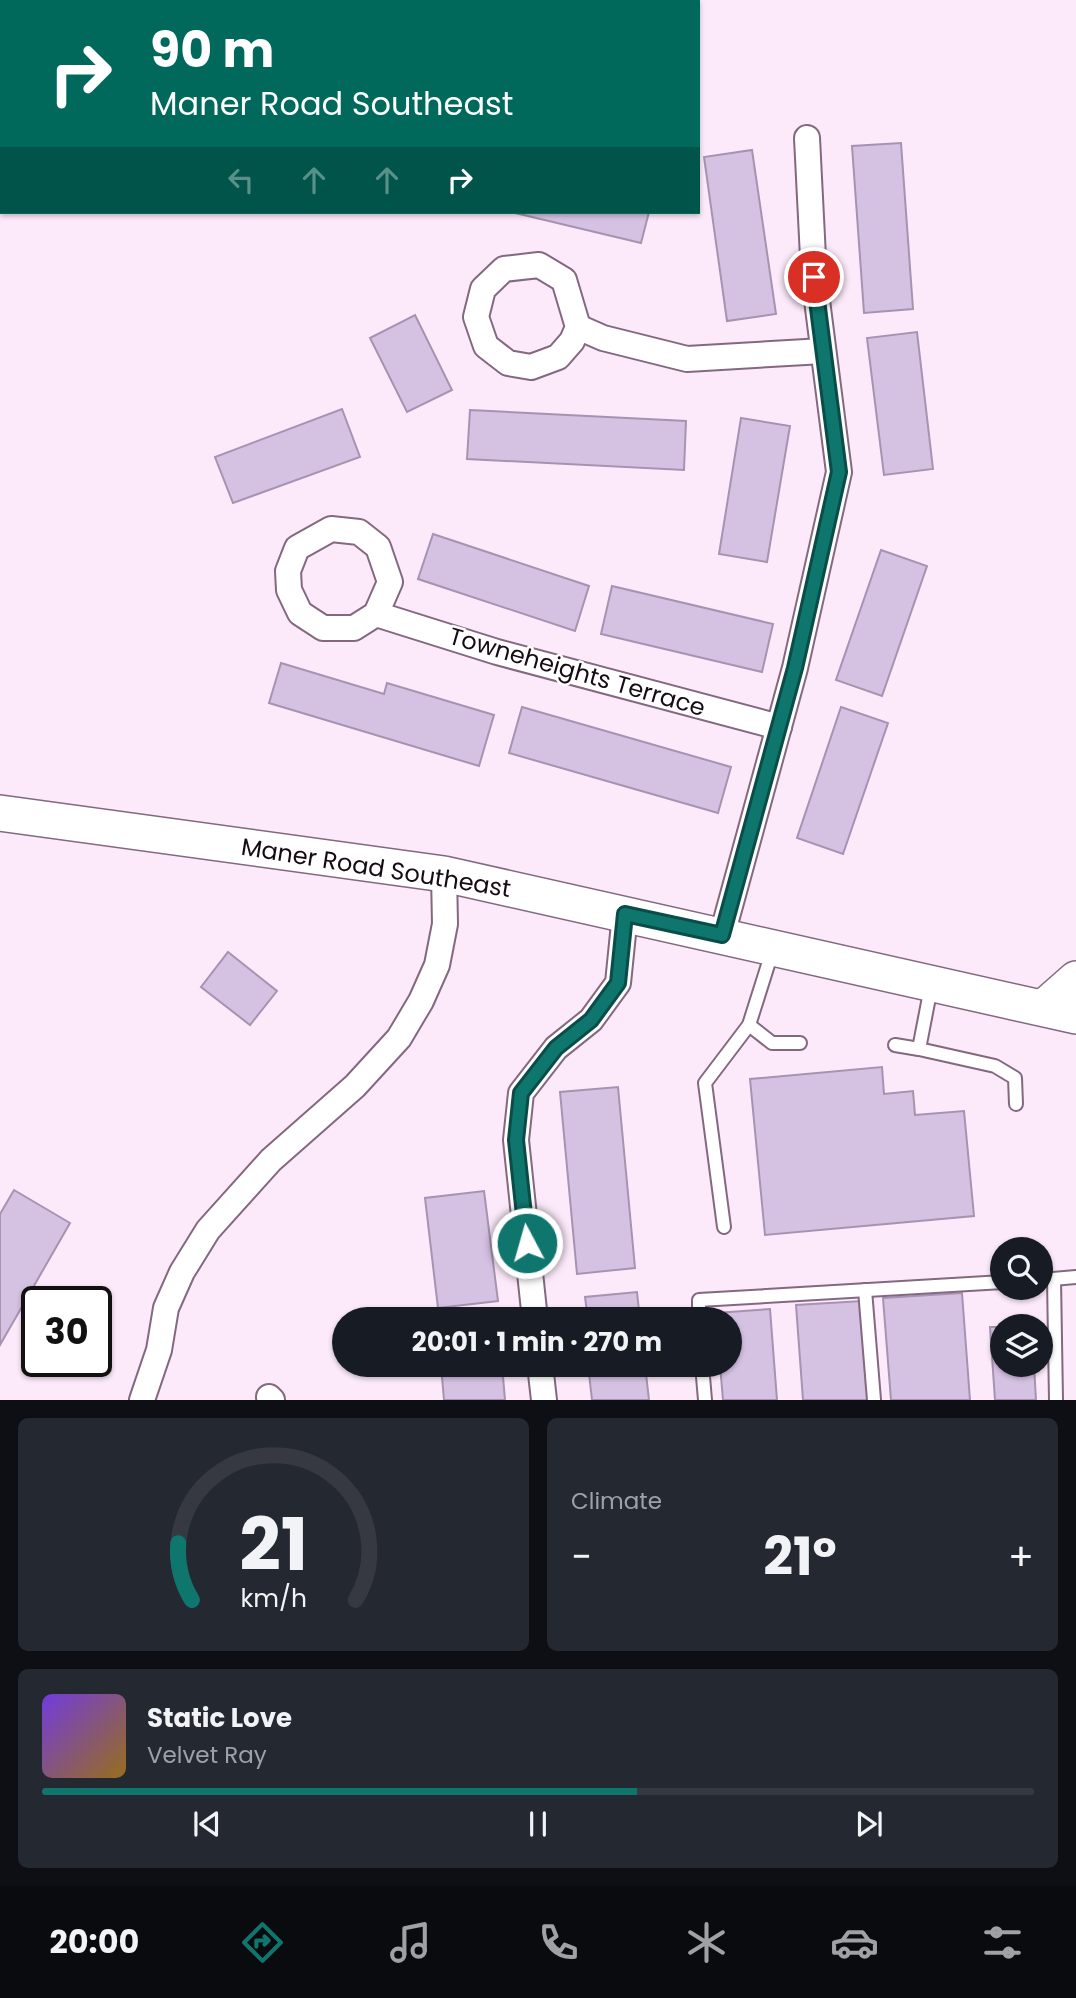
<!DOCTYPE html>
<meta charset="utf-8">
<style>
body{margin:0;font-family:Poppins,sans-serif;background:#242831;color:#f1f3f6;height:100vh;display:flex;flex-direction:column;font-size:26px;white-space:nowrap}
*{box-sizing:border-box;margin:0}
p{font-size:23px;color:#9ea1a6}
.icon{flex:none;width:38px;height:38px;fill:none;stroke:currentColor;stroke-width:2;stroke-linecap:round;stroke-linejoin:round}
.map{position:relative;height:1400px;overflow:hidden}
.sheet{display:flex;flex-direction:column;gap:18px;padding:18px;background:#0d0f14;flex:1}
.sheet>*{flex:none}
.hud{position:absolute;left:0px;top:0px;width:700px;height:214px;box-shadow:0 2px 5px #0004;background:#00695c;color:#fff;overflow:hidden}
.buttons{position:absolute;left:990px;top:1237px;display:grid;gap:14px}
.buttons a{display:grid;place-items:center;width:63px;height:63px;border-radius:50%;background:#171b24;box-shadow:0 2px 5px #0004;font-size:35px}
.speed{position:absolute;left:21px;top:1286px;display:flex;gap:14px;font-size:35px;font-weight:700;text-align:center}
.speed>*{display:grid;place-content:center;width:91px;height:91px;border-radius:50%;background:#171b24;box-shadow:0 2px 5px #0004;line-height:1}
.speed .limit{border:4px solid #111;border-radius:10px;background:#fff;color:#111}
.pin{position:absolute;display:grid;place-items:center;width:60px;height:60px;color:#fff;margin:-30px;border:4px solid #fff;border-radius:50%;box-shadow:0 2px 7px #0007}
.me{position:absolute;width:77px;margin:-38px;rotate:354deg;stroke-linejoin:round;filter:drop-shadow(0 0 5px #0008)}
.turn{display:flex;align-items:center;gap:24px;height:147px;padding:0 35px;font-size:32px}
.turn .icon{width:91px;height:91px;stroke-width:2.5}
.turn b{display:block;font-size:49px;line-height:60px}
.lanes{display:flex;align-items:center;height:66px;padding:0 35px;background:#0003;justify-content:center;gap:35px;direction:ltr}
.lanes .off{opacity:.35}
.big{font-size:52px;font-weight:700;line-height:1.1}
.sheet .widget{flex:1;display:flex;flex-direction:column;justify-content:center;gap:10px;min-width:0;padding:0 24px;border-radius:10px;background:#242831}
.sheet .dial{align-items:center;gap:0}
.dial svg{height:182px;overflow:visible;fill:none;stroke:#363941;stroke-width:7;stroke-linecap:round;text-anchor:middle}
.dial text{fill:#f1f3f6;stroke:none}
.song{display:flex;align-items:center;gap:21px}
.cover{width:84px;height:84px;border-radius:10px;background:linear-gradient(135deg,hsl(260 70% 55%),hsl(40 70% 35%))}
.played{height:7px;border-radius:4px;background:linear-gradient(90deg,#0f766e 60%,#363941 60%)}
.keys{display:flex;justify-content:space-around;direction:ltr}
.heat{display:flex;justify-content:space-between;align-items:center;font-size:38px;direction:ltr}
.sheet .tiles{flex:1;display:grid;gap:18px;grid-template-columns:1fr 1fr}
.widget:last-child{grid-column:span 2}
.trip{position:absolute;left:332px;top:1307px;width:410px;height:70px;border-radius:35px;background:#171b24;box-shadow:0 2px 5px #0004;font-weight:700;line-height:70px;text-align:center}
.tabs{display:flex;height:112px;justify-content:space-around;align-items:center;background:#090b0e;color:#9ea1a6}
.tabs .icon{width:49px;height:49px}
.tabs .current{color:#0f766e}
.tabs b{font-size:32px;color:#f1f3f6}
.map>svg:first-child{display:block}
.building{fill:#d5c2e3;stroke:#a593b1;stroke-width:2}
.lines{fill:none;stroke-linecap:round;stroke-linejoin:round}
.lane-casing{stroke:#836880;stroke-width:16}
.street-casing{stroke:#836880;stroke-width:28}
.secondary-casing{stroke:#836880;stroke-width:38}
.lane{stroke:#fff;stroke-width:12}
.street{stroke:#fff;stroke-width:24}
.secondary{stroke:#fff;stroke-width:35}
.route-casing{stroke:#0a4d48;stroke-width:18}
.route{stroke:#0f766e;stroke-width:12}
.labels{text-anchor:middle;stroke-width:5;stroke-linejoin:round;paint-order:stroke}
.street-label{font-size:24px;fill:#150b14;stroke:#fff}
</style>
<div class="map">
<svg width="1076" height="1400" viewBox="0 0 1076 1400">
<rect width="100%" height="100%" fill="#fceafa"/>
<g class="building">
<path d="M901 143 913 309 864 313 852 146Z"/>
<path d="M752 150 776 314 727 321 704 157Z"/>
<path d="M511 212H649L641 243Z"/>
<path d="M415 315 452 390 407 412 370 338Z"/>
<path d="M917 332 933 469 884 475 867 338Z"/>
<path d="M342 409 360 457 233 503 215 457Z"/>
<path d="M470 410 686 421 684 470 467 459Z"/>
<path d="M741 418 790 426 767 562 719 554Z"/>
<path d="M433 534 589 586 575 631 418 579Z"/>
<path d="M881 550 927 566 882 696 836 680Z"/>
<path d="M612 586 773 624 762 672 601 634Z"/>
<path d="M281 663 384 694 387 683 494 715 479 766 269 703Z"/>
<path d="M522 707 731 767 718 813 509 753Z"/>
<path d="M841 707 888 723 843 854 797 838Z"/>
<path d="M228 952 277 991 250 1025 201 987Z"/>
<path d="M882 1067 884 1094 913 1091 915 1115 964 1111 974 1216 765 1235 750 1079Z"/>
<path d="M618 1087 635 1268 577 1274 560 1092Z"/>
<path d="M14 1190 70 1223 0 1345V1214Z"/>
<path d="M484 1191 498 1301 438 1308 425 1198Z"/>
<path d="M637 1292 640 1320H588L585 1297Z"/>
<path d="M962 1293 970 1400H891L883 1298Z"/>
<path d="M862 1301 869 1400H803L796 1305Z"/>
<path d="M770 1309 777 1400H723L720 1365H730V1320H717L716 1313Z"/>
<path d="M990 1327H1003V1365H1034L1036 1400H995Z"/>
<path d="M441 1365H502L505 1400H444Z"/>
<path d="M588 1365H645L649 1400H592Z"/>
</g>
<g class="lines">
<g class="lane-casing">
<g id="lane">
<path d="M931 987 919 1049 995 1066 1015 1078 1016 1104"/>
<path d="M749 1025 773 949"/>
<path d="M895 1045 919 1049"/>
<path d="M724 1227 705 1083 749 1025 772 1043H800"/>
<path d="M1054 1279 1056 1400"/>
<path d="M1041 1280 1076 1277"/>
<path d="M865 1290 874 1400"/>
<path d="M699 1320V1300L1003 1282"/>
<path d="M702 1365 705 1400"/>
</g>
</g>
<g class="street-casing">
<g id="street">
<path d="M578 327 572 341 558 357 531 367 508 363 486 346 476 317 483 289 504 269 539 265 564 280 578 327 603 338 687 359 823 351"/>
<path d="M376 614 390 582 378 547 359 532 331 529 297 548 288 571 289 590 300 613 323 628H354L376 614 497 652 779 727"/>
<path d="M722 935 795 668 839 472 814 277 807 138"/>
<path d="M535 1320 516 1140 521 1093 556 1048 591 1020 618 983 625 914"/>
<path d="M540 1365 544 1400"/>
<path d="M269 1397 272 1400"/>
<path d="M142 1400 159 1350 166 1308 182 1272 208 1230 271 1160 355 1086 399 1038 421 1001 437 965 445 924 444 874"/>
</g>
</g>
<g class="secondary-casing">
<g id="secondary">
<path d="M0 813 444 874 1076 1016"/>
<path d="M1043 1008 1076 979"/>
</g>
</g>
<use href="#lane" class="lane"/>
<use href="#street" class="street"/>
<use href="#secondary" class="secondary"/>
</g>
<g class="lines">
<g class="route-casing">
<path id="route" d="M527 1243 516 1140 521 1093 556 1048 591 1020 618 983 625 914 722 935 795 668 839 472 814 277"/>
</g>
<use href="#route" class="route"/>
</g>
<g class="labels">
<g class="street-label">
<text transform="translate(577 672) rotate(16)" y="8">Towneheights Terrace</text>
<text transform="translate(376 868) rotate(9)" y="8">Maner Road Southeast</text>
</g>
</g>
</svg>
<div class="buttons">
<a><svg class="icon" aria-label="search" viewBox="0 0 24 24"><circle cx="10" cy="10" r="6"/><path d="M15 15l6 6"/></svg></a>
<a><svg class="icon" aria-label="layers" viewBox="0 0 24 24"><path d="M12 4l9 5-9 5-9-5zM3 14l9 5 9-5"/></svg></a>
</div>
<div class="speed"><div class="limit">30</div></div>
<div class="pin" style="left:814px;top:277px;background:#d93025"><svg class="icon" aria-label="arrive" viewBox="0 0 24 24"><path d="M6 21V4h12l-3 4 3 4H6"/></svg></div>
<svg class="me" style="left:527px;top:1243px" viewBox="-20 -20 40 40"><circle r="17" fill="#0f766e" stroke="#fff" stroke-width="3"/><path d="M0-11L8 9 0 5-8 9z" fill="#fff"/></svg>
<div class="trip">20:01 · 1 min · 270 m</div>
<div class="hud">
<div class="turn"><svg class="icon" aria-label="right" viewBox="0 0 24 24"><path d="M7 20v-9h11M14 6l5 5-5 5"/></svg><div><b>90 m</b>Maner Road Southeast</div></div>
<div class="lanes"><svg class="icon off" aria-label="left" viewBox="0 0 24 24"><path d="M17 20v-9H6M10 6l-5 5 5 5"/></svg><svg class="icon off" aria-label="ahead" viewBox="0 0 24 24"><path d="M12 20V5M6 11l6-6 6 6"/></svg><svg class="icon off" aria-label="ahead" viewBox="0 0 24 24"><path d="M12 20V5M6 11l6-6 6 6"/></svg><svg class="icon" aria-label="right" viewBox="0 0 24 24"><path d="M7 20v-9h11M14 6l5 5-5 5"/></svg></div>
</div>
</div>
<section class="sheet">
<div class="tiles">
<div class="widget dial"><svg viewBox="0 0 100 80">
<path d="M14 69A42 42 0 1 1 86 69"/>
<path d="M14 69A42 42 0 0 1 8 44" stroke="#0f766e"/>
<text x="50" y="56" font-size="32" font-weight="700">21</text>
<text x="50" y="72" font-size="11">km/h</text>
</svg></div>
<div class="widget"><p>Climate</p>
<div class="heat"><a>−</a><b class="big">21°</b><a>+</a></div>
</div>
<div class="widget">
<div class="song"><i class="cover"></i><div><b>Static Love</b><p>Velvet Ray</p></div></div>
<div class="played"></div>
<div class="keys"><svg class="icon" aria-label="previous" viewBox="0 0 24 24"><path d="M18 5L8 12l10 7zM5 5v14"/></svg><svg class="icon" aria-label="pause" viewBox="0 0 24 24"><path d="M8 5v14M16 5v14"/></svg><svg class="icon" aria-label="next" viewBox="0 0 24 24"><path d="M6 5l10 7-10 7zM19 5v14"/></svg></div>
</div>
</div>
</section>
<nav class="tabs">
<b>20:00</b>
<svg class="icon current" aria-label="directions" viewBox="0 0 24 24"><path d="M12 3l9 9-9 9-9-9zM9 14v-3h6M13 9l2 2-2 2"/></svg>
<svg class="icon" aria-label="music" viewBox="0 0 24 24"><path d="M9 18V5l10-2v13"/><circle cx="6" cy="18" r="3"/><circle cx="16" cy="16" r="3"/></svg>
<svg class="icon" aria-label="phone" viewBox="0 0 24 24"><path d="M5 4h4l2 5-3 2q2 4 5 5l2-3 5 2v4C11 20 4 13 5 4z"/></svg>
<svg class="icon" aria-label="climate" viewBox="0 0 24 24"><path d="M12 3v18M4 7l16 10M4 17L20 7"/></svg>
<svg class="icon" aria-label="car" viewBox="0 0 24 24"><path d="M5 17H2v-5l4-1 3-4h7l3 4 3 1v5h-3M9 17h6M6 11h13"/><circle cx="7" cy="17" r="2"/><circle cx="17" cy="17" r="2"/></svg>
<svg class="icon" aria-label="filters" viewBox="0 0 24 24"><path d="M4 7h16M4 17h16"/><circle cx="9" cy="7" r="2"/><circle cx="15" cy="17" r="2"/></svg>
</nav>
